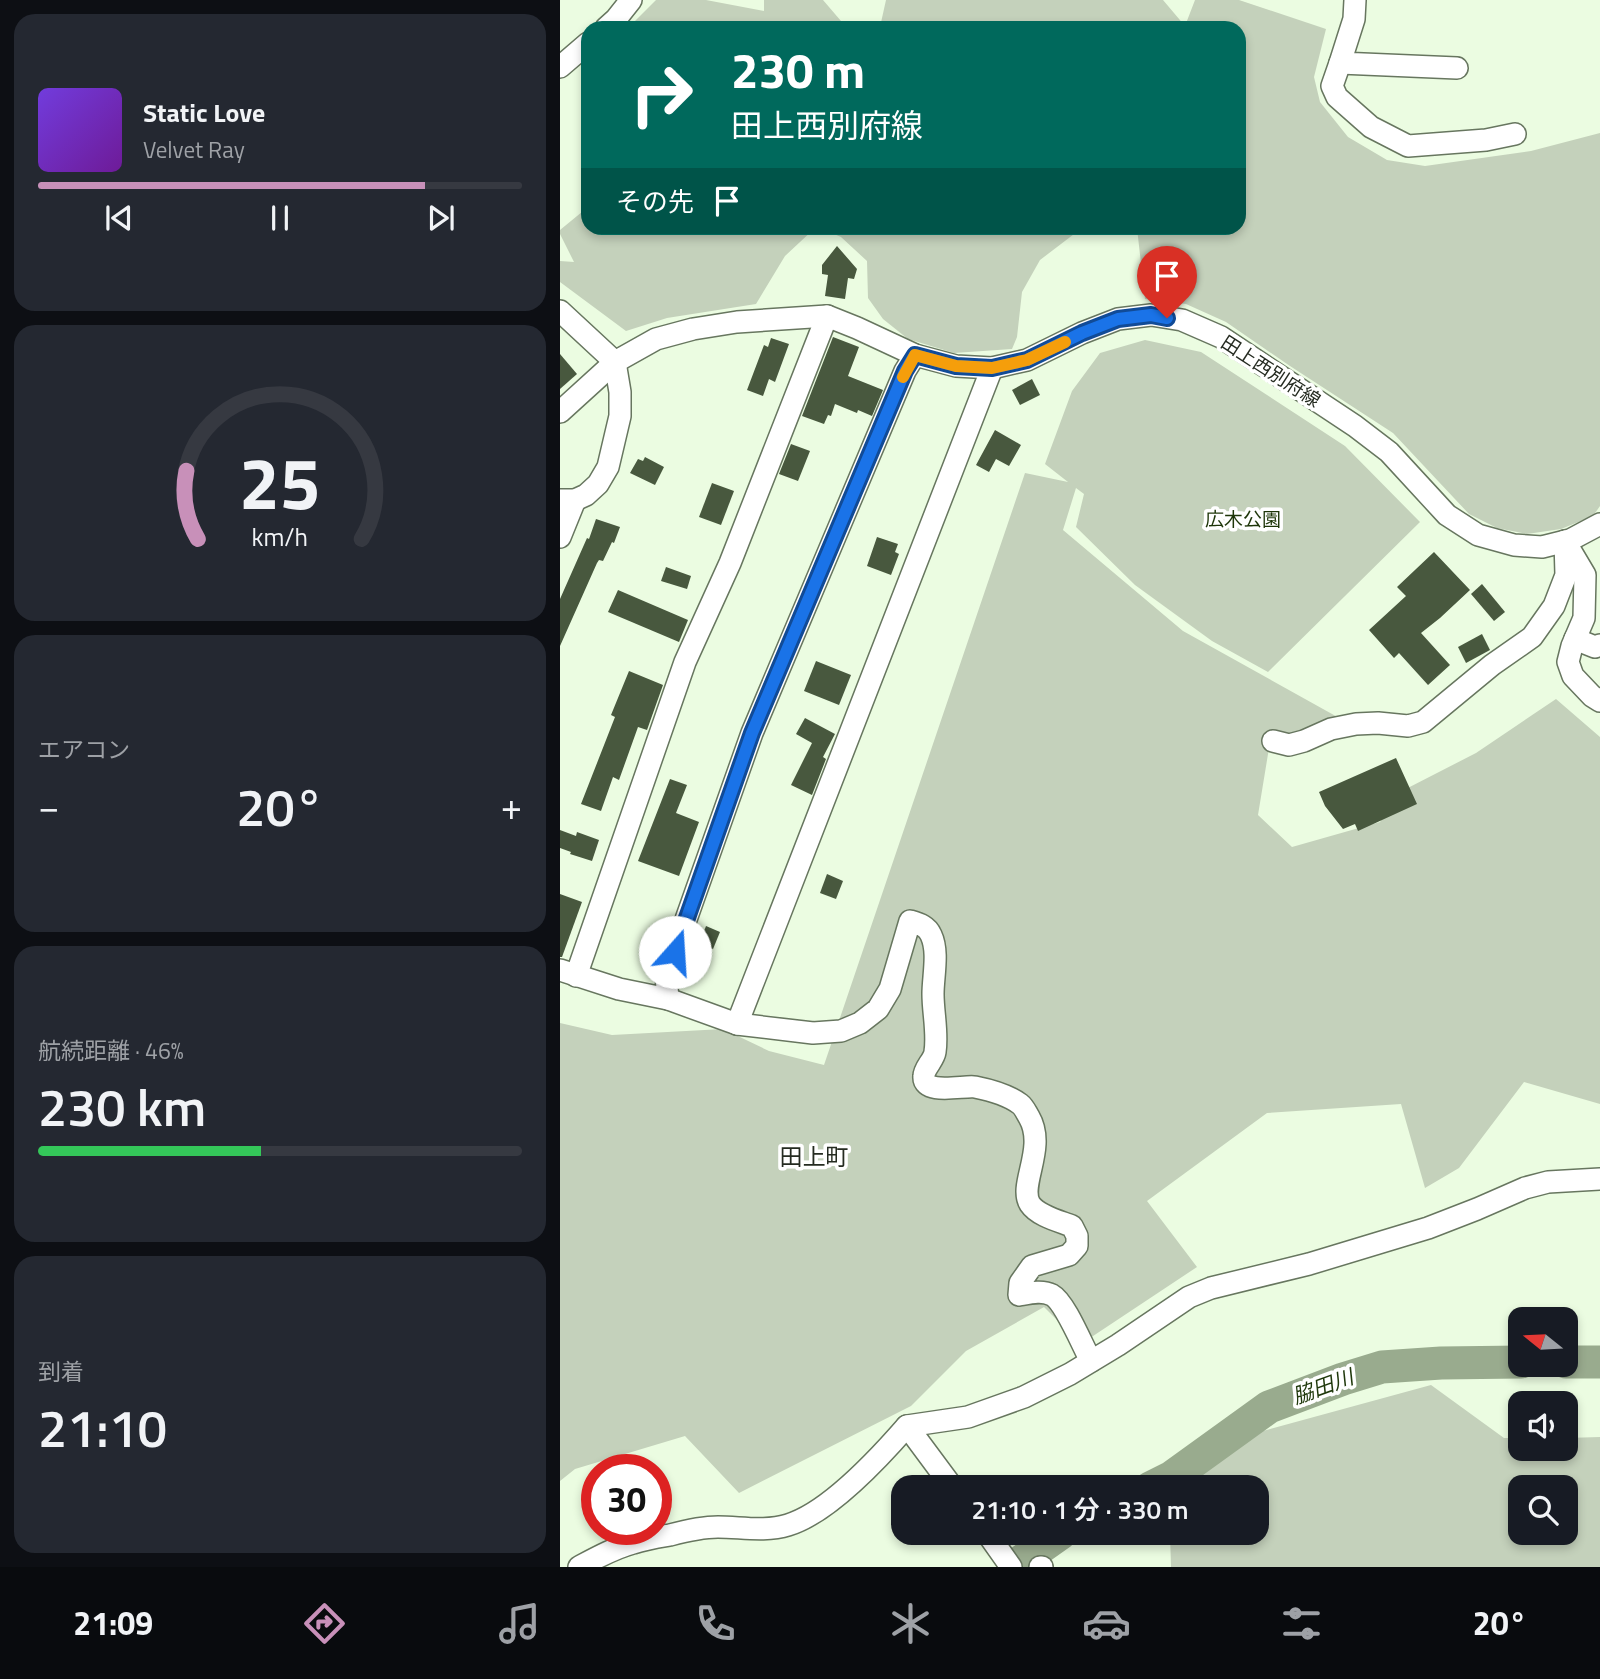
<!DOCTYPE html>
<html lang="ja">
<meta charset="utf-8">
<style>
body{margin:0;font-family:"Titillium Web","Noto Sans JP",sans-serif;background:#242831;color:#f1f3f6;height:100vh;display:flex;flex-direction:column;font-size:26px;white-space:nowrap}
*{box-sizing:border-box;margin:0}
p{font-size:23px;color:#9ea1a6}
.icon{flex:none;width:38px;height:38px;fill:none;stroke:currentColor;stroke-width:2;stroke-linecap:round;stroke-linejoin:round}
.map{position:relative;flex:1;overflow:hidden}
.panel{display:flex;flex-direction:column;gap:14px;padding:14px;background:#0d0f14;width:560px}
.panel>*{flex:none}
.guide{position:absolute;left:21px;top:21px;width:665px;height:214px;border-radius:21px;box-shadow:0 4px 10px #0003;background:#00695c;color:#fff;overflow:hidden}
.needle{width:46px;rotate:288deg}
.buttons{position:absolute;left:948px;top:1307px;display:grid;gap:14px}
.buttons a{display:grid;place-items:center;width:70px;height:70px;border-radius:14px;background:#171b24;box-shadow:0 4px 10px #0003;font-size:35px}
.speed{position:absolute;left:21px;top:1454px;display:flex;gap:14px;font-size:35px;font-weight:700;text-align:center}
.speed>*{display:grid;place-content:center;width:91px;height:91px;border-radius:50%;background:#171b24;box-shadow:0 4px 10px #0003;line-height:1}
.speed .limit{border:10px solid #d22;background:#fff;color:#111}
.pin{position:absolute;display:grid;place-items:center;width:60px;height:60px;color:#fff;margin:-72px -30px;border-radius:50% 50% 50% 0;rotate:-45deg;box-shadow:0 0 7px #0007}
.pin .icon{rotate:45deg}
.me{position:absolute;width:77px;margin:-38px;rotate:19deg;stroke-linejoin:round;filter:drop-shadow(0 0 5px #0008)}
.turn{display:flex;align-items:center;gap:24px;height:147px;padding:0 35px;font-size:32px}
.turn .icon{width:91px;height:91px;stroke-width:2.5}
.turn b{display:block;font-size:49px;line-height:60px}
.then{display:flex;align-items:center;height:66px;padding:0 35px;background:#0003;gap:14px;font-size:26px}
.big{font-size:52px;font-weight:600;line-height:1.1}
.panel .tile{flex:1;display:flex;flex-direction:column;justify-content:center;gap:10px;min-width:0;padding:0 24px;border-radius:21px;background:#242831}
.panel .dial{align-items:center;gap:0}
.dial svg{height:182px;overflow:visible;fill:none;stroke:#363941;stroke-width:7;stroke-linecap:round;text-anchor:middle}
.dial text{fill:#f1f3f6;stroke:none}
.song{display:flex;align-items:center;gap:21px}
.cover{width:84px;height:84px;border-radius:10px;background:linear-gradient(135deg,hsl(260 70% 55%),hsl(280 70% 35%))}
.played{height:7px;border-radius:4px;background:linear-gradient(90deg,#c890b9 80%,#363941 80%)}
.keys{display:flex;justify-content:space-around;direction:ltr}
.heat{display:flex;justify-content:space-between;align-items:center;font-size:38px;direction:ltr}
.charge{height:10px;border-radius:5px;background:linear-gradient(90deg,#34c759 46%,#363941 0)}
.trip{position:absolute;left:331px;top:1475px;width:378px;height:70px;border-radius:21px;background:#171b24;box-shadow:0 4px 10px #0003;font-weight:600;line-height:70px;text-align:center}
.dock{display:flex;height:112px;justify-content:space-around;align-items:center;background:#090b0e;color:#9ea1a6}
.dock .icon{width:49px;height:49px}
.dock .selected{color:#c890b9}
.dock b{font-size:32px;color:#f1f3f6}
main{display:flex;flex:1;min-height:0}
.map>svg:first-child{display:block}
.green{fill:#c4d1bb;fill-rule:evenodd}
.lines{fill:none;stroke-linecap:round;stroke-linejoin:round}
.river{stroke:#99ab8e;stroke-width:33}
.building{fill:#48583e}
.minor-casing{stroke:#67765f;stroke-width:24}
.minor{stroke:#fff;stroke-width:21}
.route-casing{stroke:#114b97;stroke-width:18}
.route{stroke:#1a73e8;stroke-width:12}
.slow{stroke:#f59e0b;stroke-width:12}
.labels{text-anchor:middle;stroke-width:7;stroke-linejoin:round;paint-order:stroke}
.street-label{font-size:19px;fill:#252b21;stroke:#fff}
.park-label{font-size:19px;fill:#1d3508;stroke:#fff}
.water-label{font-size:21px;font-style:italic;fill:#1f380b;stroke:#fff}
.quarter-label{font-size:23px;fill:#252b21;stroke:#fff}
</style>
<main>
<section class="panel">
<div class="tile">
<div class="song"><i class="cover"></i><div><b>Static Love</b><p>Velvet Ray</p></div></div>
<div class="played"></div>
<div class="keys"><svg class="icon" aria-label="previous" viewBox="0 0 24 24"><path d="M18 5L8 12l10 7zM5 5v14"/></svg><svg class="icon" aria-label="pause" viewBox="0 0 24 24"><path d="M8 5v14M16 5v14"/></svg><svg class="icon" aria-label="next" viewBox="0 0 24 24"><path d="M6 5l10 7-10 7zM19 5v14"/></svg></div>
</div>
<div class="tile dial"><svg viewBox="0 0 100 80">
<path d="M14 69A42 42 0 1 1 86 69"/>
<path d="M14 69A42 42 0 0 1 9 39" stroke="#c890b9"/>
<text x="50" y="56" font-size="32" font-weight="700">25</text>
<text x="50" y="72" font-size="11">km/h</text>
</svg></div>
<div class="tile"><p>エアコン</p>
<div class="heat"><a>−</a><b class="big">20°</b><a>+</a></div>
</div>
<div class="tile"><p>航続距離 · 46%</p><b class="big">230 km</b><div class="charge"></div></div>
<div class="tile"><p>到着</p><b class="big">21:10</b></div>
</section>
<div class="map">
<svg width="1040" height="1567" viewBox="0 0 1040 1567">
<rect width="100%" height="100%" fill="#ebfce1"/>
<g class="green">
<path d="M96 0H146L204 11V0H263L287 28H68Z"/>
<path d="M326 0H603L625 26 635 0H679L766 29 754 77 760 102 788 137 827 160 865 166 971 151 1040 133V506L1033 516 1001 529 967 534 937 528 909 514 833 433 730 366 666 322 626 304 585 299 577 228H679V28H318L320 27Z"/>
<path d="M28 207V228H255L225 256 196 304 107 318 66 331 0 282V261L14 262 0 234V230Z"/>
<path d="M260 228H522L480 260 462 292 457 337 452 349 394 353 348 339 323 319 308 298 307 261 281 237Z"/>
<path d="M585 340 641 352 785 446 860 522 708 672 652 641 575 585 516 527 524 494 516 488 503 530 623 631 790 724 709 748 698 815 732 847 820 822 838 793 916 753 996 699 1040 737V1104L964 1082 899 1168 865 1188 841 1104 707 1113 587 1201 637 1267 521 1344 484 1307 406 1351 351 1406 179 1493 125 1436 15 1469 0 1481V1023L52 1035 163 1029 209 1051 264 1065 465 473 508 482 485 464 512 391 540 353Z"/>
<path d="M871 1385 944 1438H961V1449H1006V1438L1040 1437V1567H611L610 1533H696V1488L622 1487 703 1431ZM961 1488H1006V1533H961Z"/>
</g>
<g class="lines">
<g class="river">
<path d="M1006 1362H1040"/>
<path d="M590 1488 612 1477 709 1407 783 1379 822 1367 881 1363 961 1362"/>
<path d="M453 1567 501 1533"/>
</g>
</g>
<g class="building">
<path d="M277 246 297 269 294 279 288 278 285 299 265 296 268 275 262 274V265Z"/>
<path d="M273 337 299 347 288 376 323 390 312 416 298 410 297 413 275 404 271 416 268 415 264 424 242 416Z"/>
<path d="M211 338 229 344 215 382 209 379 203 396 187 390 204 345 208 347Z"/>
<path d="M0 354 17 374 0 389Z"/>
<path d="M472 379 480 395 460 405 452 390Z"/>
<path d="M435 430 461 445 449 466 436 459 429 472 416 465Z"/>
<path d="M231 444 250 451 238 481 219 474Z"/>
<path d="M85 457 104 467 95 485 70 473 78 459 83 461Z"/>
<path d="M152 483 174 491 161 525 139 517Z"/>
<path d="M36 519 60 527 54 543 52 542 43 561 39 560 37 563 0 646V599L27 538 29 539Z"/>
<path d="M317 537 338 544 335 552 339 554 331 575 307 566Z"/>
<path d="M874 552 910 590 880 618 861 633 890 665 868 685 839 653 834 658 809 630 846 596 837 587Z"/>
<path d="M106 567 131 576 127 589 101 581Z"/>
<path d="M922 584 945 612 934 621 911 594Z"/>
<path d="M58 590 128 620 119 642 48 612Z"/>
<path d="M922 634 930 650 906 663 898 647Z"/>
<path d="M256 661 291 675 279 705 244 691Z"/>
<path d="M69 671 103 685 87 730 78 727 59 780 53 777 41 811 21 804 55 717 51 715Z"/>
<path d="M245 718 275 734 263 757 266 759 252 795 231 785 252 743 236 734Z"/>
<path d="M836 758 857 804 798 831 795 824 783 829 765 806 759 792Z"/>
<path d="M110 779 127 785 116 813 139 822 119 876 78 861Z"/>
<path d="M0 830 16 836 17 832 39 840 32 861 10 854 11 852 0 848Z"/>
<path d="M267 874 283 881 276 899 260 893Z"/>
<path d="M0 894 22 902 2 957H0Z"/>
<path d="M146 926 160 932 153 949 139 944Z"/>
</g>
<g class="lines">
<g class="minor-casing">
<g id="minor">
<path d="M795 0 794 19 780 63 897 68"/>
<path d="M46 28 56 19 71 0"/>
<path d="M780 63 772 86 777 97 811 127 848 146 926 140 955 134"/>
<path d="M0 67 28 43"/>
<path d="M0 311 55 362 60 392V416L48 467 38 484 26 495 15 500H0"/>
<path d="M0 412 55 362 96 339 133 329 177 322 267 316 297 328 355 355 396 366 432 368 467 360 522 333 558 319 591 315 622 320 661 337 795 426 829 452 887 515 918 535 954 545 982 547 1010 540 1040 524"/>
<path d="M0 537 15 500"/>
<path d="M1006 543 1025 575 1024 618 1012 646 1008 662 1013 676 1032 696 1040 701"/>
<path d="M1015 639 1035 647 1040 645"/>
<path d="M713 741 729 745 744 741 771 729 796 724 818 723 848 726 863 722 932 665 972 637 994 606 1006 575 1005 541"/>
<path d="M0 970 59 989 108 999 106 976 192 733 345 371 355 355"/>
<path d="M16 976 125 662 170 563 267 316"/>
<path d="M108 999 177 1024 253 1033 281 1031 300 1023 318 1009 330 989 350 921C360 924 367 926 371 935 379 952 373 976 373 994 373 1013 378 1033 375 1052 374 1060 364 1068 364 1076 362 1096 405 1085 415 1087 430 1090 448 1095 460 1104 464 1107 466 1112 469 1117 487 1148 458 1185 470 1204 478 1216 499 1221 512 1226L517 1236V1246L509 1255 472 1266 460 1283 459 1295C470 1293 482 1290 492 1295 505 1302 523 1347 531 1361"/>
<path d="M177 1024 432 368"/>
<path d="M347 1426 393 1488"/>
<path d="M427 1533 451 1567"/>
<path d="M19 1567C36 1558 54 1548 73 1543 85 1539 98 1537 110 1535 125 1531 142 1527 158 1527 181 1527 205 1532 228 1525 268 1513 320 1457 347 1426L408 1417 464 1397 510 1374 558 1345 629 1297 651 1288 749 1264 868 1228 917 1209 965 1188 988 1182 1040 1179"/>
<path d="M480 1567H482"/>
</g>
</g>
<use href="#minor" class="minor"/>
</g>
<g class="lines">
<g class="route-casing">
<path id="route" d="M115 952 192 733 345 371 355 355 396 366 432 368 467 360 522 333 558 319 591 315 607 318"/>
</g>
<use href="#route" class="route"/>
<path class="slow" d="M343 377 355 355 396 366 432 368 467 360 505 342"/>
</g>
<g class="labels">
<g class="street-label">
<text transform="translate(711 371) rotate(33)" y="7">田上西別府線</text>
</g>
<g class="park-label">
<text x="683" y="526">広木公園</text>
</g>
<g class="water-label">
<text transform="translate(763 1387) rotate(-20)" y="7">脇田川</text>
</g>
<g class="quarter-label">
<text x="254" y="1165">田上町</text>
</g>
</g>
</svg>
<div class="buttons">
<a><svg class="needle" viewBox="-14 -14 28 28"><path d="M0-13l5 13h-10z" fill="#e53935"/><path d="M0 13l5-13h-10z" fill="#9ea1a6"/></svg></a>
<a><svg class="icon" aria-label="sound" viewBox="0 0 24 24"><path d="M4 9h4l5-4v14l-5-4H4zM17 9q2 3 0 6"/></svg></a>
<a><svg class="icon" aria-label="search" viewBox="0 0 24 24"><circle cx="10" cy="10" r="6"/><path d="M15 15l6 6"/></svg></a>
</div>
<div class="speed"><div class="limit">30</div></div>
<div class="pin" style="left:607px;top:318px;background:#d93025"><svg class="icon" aria-label="arrive" viewBox="0 0 24 24"><path d="M6 21V4h12l-3 4 3 4H6"/></svg></div>
<svg class="me" style="left:115px;top:952px" viewBox="-20 -20 40 40"><circle r="19" fill="#fff"/><path d="M0-13L10 11 0 6-10 11z" fill="#1a73e8"/></svg>
<div class="trip">21:10 · 1 分 · 330 m</div>
<div class="guide">
<div class="turn"><svg class="icon" aria-label="right" viewBox="0 0 24 24"><path d="M7 20v-9h11M14 6l5 5-5 5"/></svg><div><b>230 m</b>田上西別府線</div></div>
<div class="then">その先<svg class="icon" aria-label="arrive" viewBox="0 0 24 24"><path d="M6 21V4h12l-3 4 3 4H6"/></svg></div>
</div>
</div>
</main>
<nav class="dock">
<b>21:09</b>
<svg class="icon selected" aria-label="directions" viewBox="0 0 24 24"><path d="M12 3l9 9-9 9-9-9zM9 14v-3h6M13 9l2 2-2 2"/></svg>
<svg class="icon" aria-label="music" viewBox="0 0 24 24"><path d="M9 18V5l10-2v13"/><circle cx="6" cy="18" r="3"/><circle cx="16" cy="16" r="3"/></svg>
<svg class="icon" aria-label="phone" viewBox="0 0 24 24"><path d="M5 4h4l2 5-3 2q2 4 5 5l2-3 5 2v4C11 20 4 13 5 4z"/></svg>
<svg class="icon" aria-label="climate" viewBox="0 0 24 24"><path d="M12 3v18M4 7l16 10M4 17L20 7"/></svg>
<svg class="icon" aria-label="car" viewBox="0 0 24 24"><path d="M5 17H2v-5l4-1 3-4h7l3 4 3 1v5h-3M9 17h6M6 11h13"/><circle cx="7" cy="17" r="2"/><circle cx="17" cy="17" r="2"/></svg>
<svg class="icon" aria-label="filters" viewBox="0 0 24 24"><path d="M4 7h16M4 17h16"/><circle cx="9" cy="7" r="2"/><circle cx="15" cy="17" r="2"/></svg>
<b>20°</b>
</nav>
